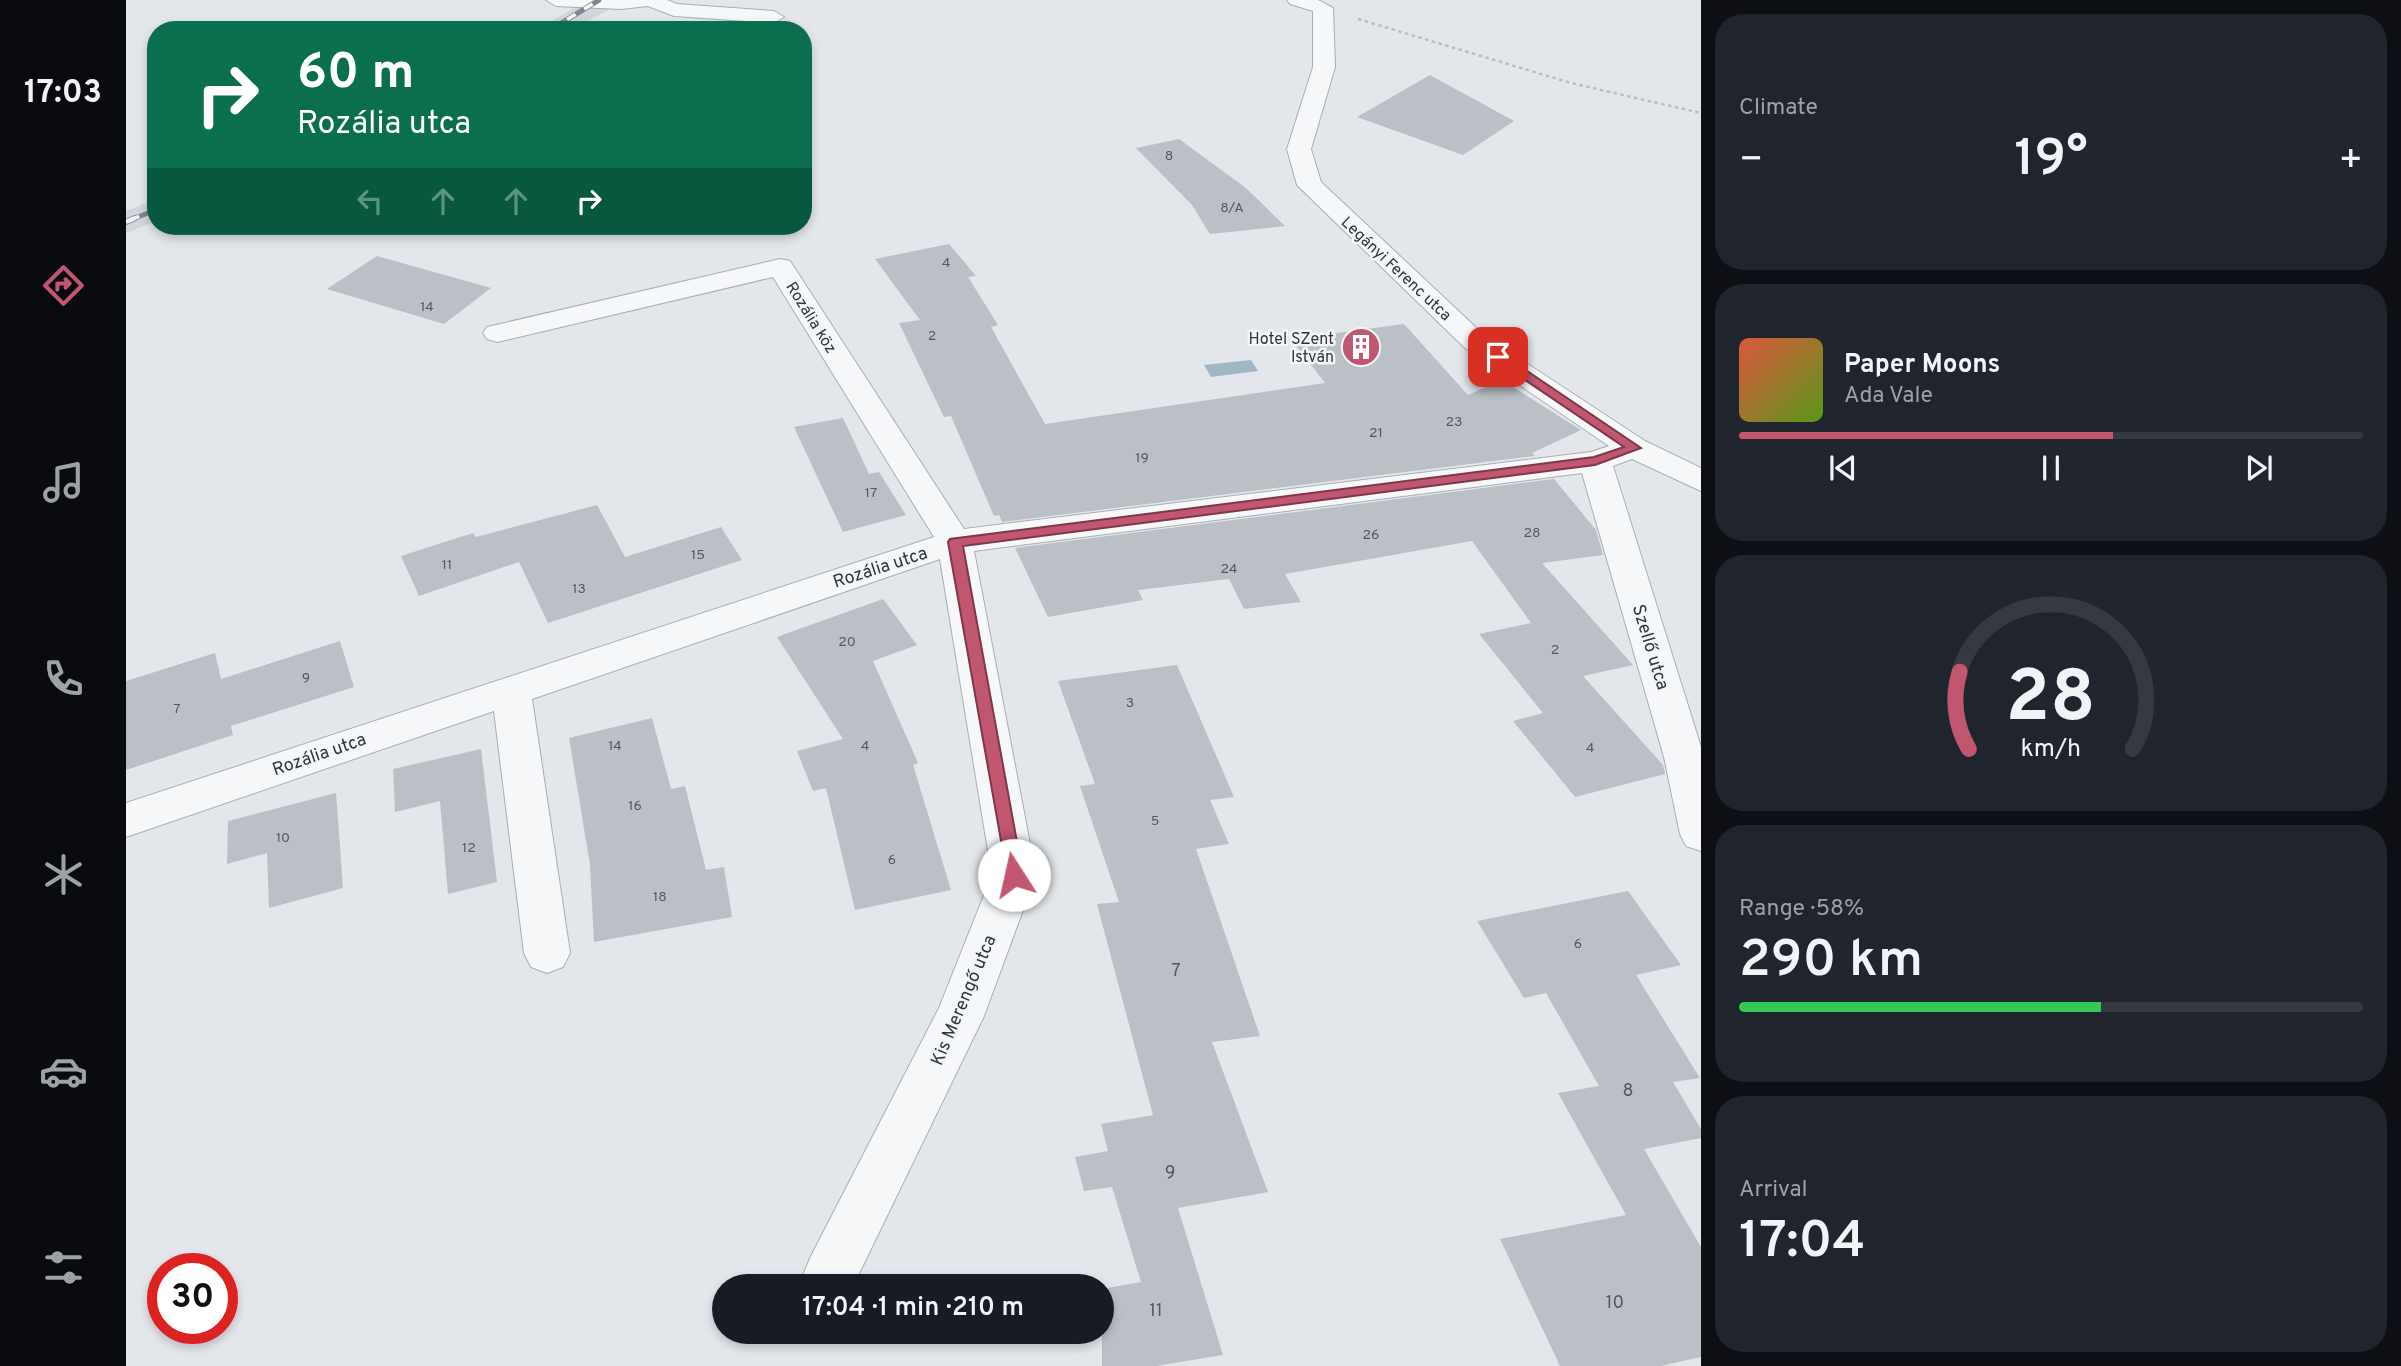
<!DOCTYPE html>
<meta charset="utf-8">
<style>
body{margin:0;font-family:Overpass,sans-serif;background:#20242c;color:#f1f3f6;height:100vh;display:flex;flex-direction:column;font-size:26px;white-space:nowrap}
*{box-sizing:border-box;margin:0}
p{font-size:23px;color:#9ea1a6}
.icon{flex:none;width:38px;height:38px;fill:none;stroke:currentColor;stroke-width:2;stroke-linecap:round;stroke-linejoin:round}
.map{position:relative;flex:1;overflow:hidden}
.sheet{display:flex;flex-direction:column;gap:14px;padding:14px;background:#0d0f14;width:700px}
.sheet>*{flex:none}
.hud{position:absolute;left:21px;top:21px;width:665px;height:214px;border-radius:28px;box-shadow:0 4px 10px #0003;background:#0b6e4f;color:#fff;overflow:hidden}
.speed{position:absolute;left:21px;top:1253px;display:flex;gap:14px;font-size:35px;font-weight:700;text-align:center}
.speed>*{display:grid;place-content:center;width:91px;height:91px;border-radius:50%;background:#171b24;box-shadow:0 4px 10px #0003;line-height:1}
.speed .limit{border:10px solid #d22;background:#fff;color:#111}
.pin{position:absolute;display:grid;place-items:center;width:60px;height:60px;color:#fff;margin:-30px;border-radius:14px;box-shadow:0 4px 10px #0006}
.me{position:absolute;width:77px;margin:-38px;rotate:350deg;stroke-linejoin:round;filter:drop-shadow(0 0 5px #0008)}
.turn{display:flex;align-items:center;gap:24px;height:147px;padding:0 35px;font-size:32px}
.turn .icon{width:91px;height:91px;stroke-width:2.5}
.turn b{display:block;font-size:49px;line-height:60px}
.lanes{display:flex;align-items:center;height:66px;padding:0 35px;background:#0003;justify-content:center;gap:35px;direction:ltr}
.lanes .off{opacity:.35}
.big{font-size:52px;font-weight:600;line-height:1.1}
.sheet .tile{flex:1;display:flex;flex-direction:column;justify-content:center;gap:10px;min-width:0;padding:0 24px;border-radius:28px;background:#20242c}
.sheet .dial{align-items:center;gap:0}
.dial svg{height:182px;overflow:visible;fill:none;stroke:#363941;stroke-width:7;stroke-linecap:round;text-anchor:middle}
.dial text{fill:#f1f3f6;stroke:none}
.song{display:flex;align-items:center;gap:21px}
.cover{width:84px;height:84px;border-radius:10px;background:linear-gradient(135deg,hsl(10 70% 55%),hsl(90 70% 35%))}
.played{height:7px;border-radius:4px;background:linear-gradient(90deg,#c05670 60%,#363941 60%)}
.keys{display:flex;justify-content:space-around;direction:ltr}
.heat{display:flex;justify-content:space-between;align-items:center;font-size:38px;direction:ltr}
.charge{height:10px;border-radius:5px;background:linear-gradient(90deg,#34c759 58%,#363941 0)}
.trip{position:absolute;left:586px;top:1274px;width:402px;height:70px;border-radius:35px;background:#171b24;box-shadow:0 4px 10px #0003;font-weight:600;line-height:70px;text-align:center}
main{display:flex;flex:1;min-height:0}
.tabs{display:flex;flex-direction:column;width:126px;justify-content:space-around;align-items:center;background:#090b0e;color:#9ea1a6}
.tabs .icon{width:49px;height:49px}
.tabs .selected{color:#c05670}
.tabs b{font-size:32px;color:#f1f3f6}
.map>svg:first-child{display:block}
.built{fill:#d1d6db}
.water{fill:#a2b7c6}
.building{fill:#bbc0c6}
.lines{fill:none;stroke-linecap:round;stroke-linejoin:round}
.street-casing{stroke:#a9adb4;stroke-width:2}
.path{stroke:#b9bdc1;stroke-width:2.5;stroke-dasharray:3.5 3.5;stroke-linecap:butt}
.street{fill:#f5f7f8;fill-rule:evenodd}
.rail-far1-casing{stroke:#7e8792;stroke-width:5}
.rail-casing{stroke:#7e8792;stroke-width:6}
.rail-far1{stroke:#f3f5f7;stroke-width:3.5;stroke-dasharray:10;stroke-linecap:butt}
.rail{stroke:#f3f5f7;stroke-width:4.5;stroke-dasharray:12;stroke-linecap:butt}
.route{fill:#c05670;stroke:#7d3849;stroke-width:2}
.labels{text-anchor:middle;stroke-width:5;stroke-linejoin:round;paint-order:stroke}
.number-label{font-size:14px;fill:#505862}
.far-street-label{font-size:16px;fill:#2d3540;stroke:#f3f5f7}
.far-poi-label{font-size:16px;fill:#2d3540;stroke:#f3f5f7;text-anchor:end}
.street-label{font-size:18px;fill:#2d3540;stroke:#f3f5f7}
.near-number-label{font-size:18px;fill:#505862}
</style>
<main>
<nav class="tabs">
<b>17:03</b>
<svg class="icon selected" aria-label="directions" viewBox="0 0 24 24"><path d="M12 3l9 9-9 9-9-9zM9 14v-3h6M13 9l2 2-2 2"/></svg>
<svg class="icon" aria-label="music" viewBox="0 0 24 24"><path d="M9 18V5l10-2v13"/><circle cx="6" cy="18" r="3"/><circle cx="16" cy="16" r="3"/></svg>
<svg class="icon" aria-label="phone" viewBox="0 0 24 24"><path d="M5 4h4l2 5-3 2q2 4 5 5l2-3 5 2v4C11 20 4 13 5 4z"/></svg>
<svg class="icon" aria-label="climate" viewBox="0 0 24 24"><path d="M12 3v18M4 7l16 10M4 17L20 7"/></svg>
<svg class="icon" aria-label="car" viewBox="0 0 24 24"><path d="M5 17H2v-5l4-1 3-4h7l3 4 3 1v5h-3M9 17h6M6 11h13"/><circle cx="7" cy="17" r="2"/><circle cx="17" cy="17" r="2"/></svg>
<svg class="icon" aria-label="filters" viewBox="0 0 24 24"><path d="M4 7h16M4 17h16"/><circle cx="9" cy="7" r="2"/><circle cx="15" cy="17" r="2"/></svg>
</nav>
<div class="map">
<svg width="1575" height="1366" viewBox="0 0 1575 1366">
<rect width="100%" height="100%" fill="#e3e6ea"/>
<g class="built">
<path d="M462 0 495 3 445 30H410Z"/>
<path d="M30 199V221L0 233V211Z"/>
</g>
<path class="water" d="M1125 360 1132 371 1085 377 1078 365Z"/>
<g class="building">
<path d="M1304 75 1388 121 1337 155 1231 117Z"/>
<path d="M1053 139 1120 188 1159 226 1084 234 1066 205 1010 148Z"/>
<path d="M823 244 850 276 842 277 872 325 865 327 919 424 1199 383 1165 339 1278 324 1342 395 1376 380 1455 430 1406 453 1409 456 876 522 873 515 868 516 825 416 818 417 773 323 794 320 749 259Z"/>
<path d="M251 256 365 288 318 324 201 289Z"/>
<path d="M717 418 743 474 753 472 780 515 717 532 668 427Z"/>
<path d="M1428 479 1470 530 1477 555 1416 563 1507 665 1457 676 1537 765 1539 774 1449 797 1387 721 1417 713 1353 634 1405 623 1346 541 1159 574 1175 602 1118 609 1103 579 1012 590 1017 600 922 617 889 548Z"/>
<path d="M471 505 499 557 595 527 616 560 422 623 393 562 293 596 275 556 347 533 350 537Z"/>
<path d="M757 599 791 645 747 661 792 763 787 765 825 890 729 910 700 788 687 791 671 751 717 739 651 637Z"/>
<path d="M214 641 228 687 105 726 107 735 0 770V681L89 653 95 679Z"/>
<path d="M1051 665 1108 797 1084 800 1103 844 1070 849 1134 1036 1086 1042 1142 1192 1052 1208 1097 1355 1030 1366H976V1289L1015 1282 986 1187 958 1191 949 1157 982 1151 975 1124 1027 1115 971 904 993 902 954 786 969 784 932 681Z"/>
<path d="M526 718 545 789 559 786 580 870 598 867 606 917 468 942 464 865 443 738Z"/>
<path d="M355 749 371 882 322 894 314 801 269 812 267 769Z"/>
<path d="M210 793 217 888 143 908 141 853 101 864 102 821Z"/>
<path d="M1502 891 1555 965 1510 975 1574 1078 1547 1082 1575 1129V1138L1518 1149 1575 1247V1357L1534 1366H1434L1374 1239 1500 1215 1432 1093 1473 1086 1420 993 1398 998 1351 921Z"/>
</g>
<g class="lines">
<g class="street-casing">
<g id="street">
<path d="M420 0H541L551 4 648 11 658 17 648 23 548 16 522 6 495 9 430 6Z"/>
<path d="M1161 0H1192L1207 8 1209 67 1185 149 1195 182 1359 336 1519 441 1575 468V491L1506 459 1487 466 1575 747V851L1560 846 1554 834 1538 757 1456 473 848 551 910 875 858 1016 727 1286H681L677 1275 685 1256 813 1008 866 875 814 559 406 699 444 953 437 967 421 973 405 967 398 953 368 711 0 837V803L808 537 647 277 371 342 361 339 357 333 361 327 654 259 664 261 838 529 1465 452 1483 446 1339 348 1171 185 1161 149 1187 67V11L1164 4Z"/>
</g>
</g>
<path class="path" d="M1232 19 1445 83 1575 113"/>
<use href="#street" class="street"/>
<g class="rail-far1-casing">
<g id="rail-far1">
<path d="M424 30 473 0"/>
<path d="M4 220 30 210"/>
</g>
</g>
<g class="rail-casing">
<path id="rail" d="M0 222 9 218"/>
</g>
<use href="#rail-far1" class="rail-far1"/>
<use href="#rail" class="rail"/>
</g>
<path class="route" d="M1368 354H1376L1515 448 1469 465 837 546 897 875 888 883 882 880 822 542 824 539 1468 457 1498 447 1368 359Z"/>
<defs>
<g id="building-disc" transform="scale(2.0125)"><circle r="9.5" fill="#c05670" stroke="#f3f5f7"/><path d="M-4-6H4V6H1V3H-1V6H-4ZM-2.5-4.3h1.7v1.8h-1.7ZM.8-4.3h1.7v1.8H.8ZM-2.5-1h1.7V.8h-1.7ZM.8-1h1.7V.8H.8Z" fill="#fff"/></g>
</defs>
<g fill-rule="evenodd">
<use href="#building-disc" x="1235" y="347"/>
</g>
<g class="labels">
<g class="number-label">
<text x="1043" y="160">8</text>
<text x="1106" y="212">8/A</text>
<text x="820" y="267">4</text>
<text x="301" y="311">14</text>
<text x="806" y="340">2</text>
<text x="1328" y="426">23</text>
<text x="1250" y="437">21</text>
<text x="1016" y="462">19</text>
<text x="745" y="497">17</text>
<text x="1406" y="537">28</text>
<text x="1245" y="539">26</text>
<text x="572" y="559">15</text>
<text x="321" y="569">11</text>
<text x="1103" y="573">24</text>
<text x="453" y="593">13</text>
<text x="721" y="646">20</text>
<text x="1429" y="654">2</text>
<text x="180" y="682">9</text>
<text x="1004" y="707">3</text>
<text x="51" y="713">7</text>
<text x="489" y="750">14</text>
<text x="739" y="750">4</text>
<text x="1464" y="752">4</text>
<text x="509" y="810">16</text>
<text x="1029" y="825">5</text>
<text x="157" y="842">10</text>
<text x="343" y="852">12</text>
<text x="766" y="864">6</text>
<text x="534" y="901">18</text>
<text x="1452" y="948">6</text>
</g>
<g class="far-street-label">
<text transform="translate(1271 268) rotate(43)" y="6">Legányi Ferenc utca</text>
<text transform="translate(686 317) rotate(58)" y="6">Rozália köz</text>
</g>
<g class="far-poi-label">
<text x="1208" y="344">Hotel SZent<tspan x="1208" dy="18">István</tspan></text>
</g>
<g class="street-label">
<text transform="translate(754 567) rotate(-18)" y="6">Rozália utca</text>
<text transform="translate(1525 647) rotate(73)" y="6">Szellő utca</text>
<text transform="translate(193 754) rotate(-19)" y="6">Rozália utca</text>
<text transform="translate(837 1000) rotate(-67)" y="6">Kis Merengő utca</text>
</g>
<g class="near-number-label">
<text x="1050" y="976">7</text>
<text x="1502" y="1096">8</text>
<text x="1044" y="1178">9</text>
<text x="1489" y="1308">10</text>
<text x="1030" y="1316">11</text>
</g>
</g>
</svg>
<div class="speed"><div class="limit">30</div></div>
<div class="pin" style="left:1372px;top:357px;background:#d93025"><svg class="icon" aria-label="arrive" viewBox="0 0 24 24"><path d="M6 21V4h12l-3 4 3 4H6"/></svg></div>
<svg class="me" style="left:888px;top:875px" viewBox="-20 -20 40 40"><circle r="19" fill="#fff"/><path d="M0-13L10 11 0 6-10 11z" fill="#c05670"/></svg>
<div class="trip">17:04 · 1 min · 210 m</div>
<div class="hud">
<div class="turn"><svg class="icon" aria-label="right" viewBox="0 0 24 24"><path d="M7 20v-9h11M14 6l5 5-5 5"/></svg><div><b>60 m</b>Rozália utca</div></div>
<div class="lanes"><svg class="icon off" aria-label="left" viewBox="0 0 24 24"><path d="M17 20v-9H6M10 6l-5 5 5 5"/></svg><svg class="icon off" aria-label="ahead" viewBox="0 0 24 24"><path d="M12 20V5M6 11l6-6 6 6"/></svg><svg class="icon off" aria-label="ahead" viewBox="0 0 24 24"><path d="M12 20V5M6 11l6-6 6 6"/></svg><svg class="icon" aria-label="right" viewBox="0 0 24 24"><path d="M7 20v-9h11M14 6l5 5-5 5"/></svg></div>
</div>
</div>
<section class="sheet">
<div class="tile"><p>Climate</p>
<div class="heat"><a>−</a><b class="big">19°</b><a>+</a></div>
</div>
<div class="tile">
<div class="song"><i class="cover"></i><div><b>Paper Moons</b><p>Ada Vale</p></div></div>
<div class="played"></div>
<div class="keys"><svg class="icon" aria-label="previous" viewBox="0 0 24 24"><path d="M18 5L8 12l10 7zM5 5v14"/></svg><svg class="icon" aria-label="pause" viewBox="0 0 24 24"><path d="M8 5v14M16 5v14"/></svg><svg class="icon" aria-label="next" viewBox="0 0 24 24"><path d="M6 5l10 7-10 7zM19 5v14"/></svg></div>
</div>
<div class="tile dial"><svg viewBox="0 0 100 80">
<path d="M14 69A42 42 0 1 1 86 69"/>
<path d="M14 69A42 42 0 0 1 10 35" stroke="#c05670"/>
<text x="50" y="56" font-size="32" font-weight="700">28</text>
<text x="50" y="72" font-size="11">km/h</text>
</svg></div>
<div class="tile"><p>Range · 58%</p><b class="big">290 km</b><div class="charge"></div></div>
<div class="tile"><p>Arrival</p><b class="big">17:04</b></div>
</section>
</main>
